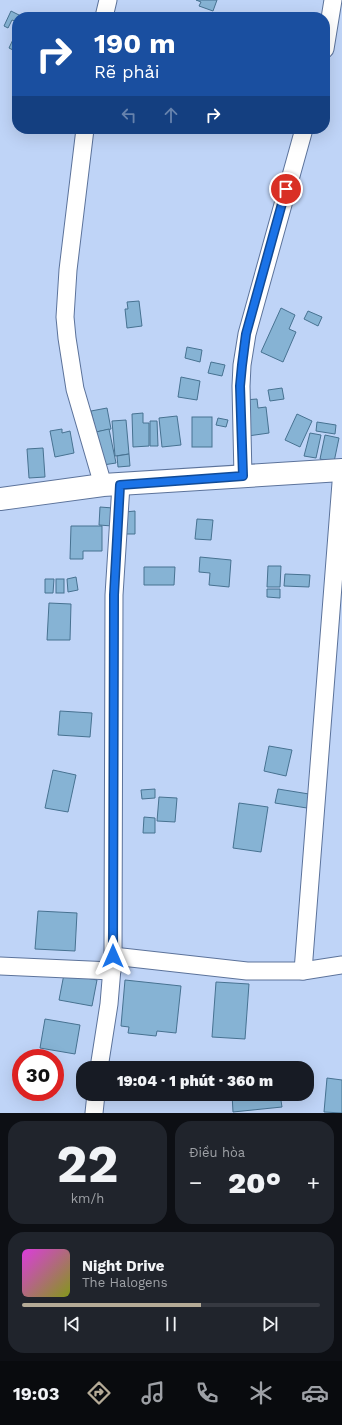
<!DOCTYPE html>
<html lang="vi">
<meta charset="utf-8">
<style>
body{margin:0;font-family:"Work Sans",sans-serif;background:#20242c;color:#f1f3f6;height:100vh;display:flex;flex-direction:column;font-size:15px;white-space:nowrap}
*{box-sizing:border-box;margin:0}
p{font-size:13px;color:#9ea1a6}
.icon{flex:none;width:22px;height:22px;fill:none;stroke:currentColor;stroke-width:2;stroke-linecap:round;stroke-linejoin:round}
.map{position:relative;height:1113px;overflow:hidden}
.details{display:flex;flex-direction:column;gap:8px;padding:8px;background:#0d0f14;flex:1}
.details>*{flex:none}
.top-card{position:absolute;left:12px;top:12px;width:318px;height:122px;border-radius:16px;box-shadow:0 4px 16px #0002;background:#1a4fa0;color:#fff;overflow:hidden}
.speed{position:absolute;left:12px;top:1049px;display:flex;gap:8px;font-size:20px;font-weight:700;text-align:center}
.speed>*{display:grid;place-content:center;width:52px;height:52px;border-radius:50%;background:#171b24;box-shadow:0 4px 16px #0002;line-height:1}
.speed .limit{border:6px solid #d22;background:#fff;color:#111}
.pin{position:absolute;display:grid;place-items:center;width:34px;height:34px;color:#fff;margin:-17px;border:2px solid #fff;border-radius:50%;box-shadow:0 1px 4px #0007}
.me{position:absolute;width:44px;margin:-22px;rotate:0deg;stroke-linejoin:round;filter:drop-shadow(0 0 3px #0008)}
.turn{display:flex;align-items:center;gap:14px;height:84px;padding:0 16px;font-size:18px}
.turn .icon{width:52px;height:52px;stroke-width:2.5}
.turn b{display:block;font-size:28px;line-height:34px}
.lanes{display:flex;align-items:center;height:38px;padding:0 16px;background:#0003;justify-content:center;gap:20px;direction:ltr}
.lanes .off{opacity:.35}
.big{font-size:30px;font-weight:800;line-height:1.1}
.details .tile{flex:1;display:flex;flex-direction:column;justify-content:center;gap:6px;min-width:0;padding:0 14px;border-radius:16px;background:#20242c}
.details .dial{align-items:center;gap:0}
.dial b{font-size:52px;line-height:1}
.song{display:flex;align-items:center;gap:12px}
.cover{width:48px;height:48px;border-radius:6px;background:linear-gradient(135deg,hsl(300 70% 55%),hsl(70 70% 35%))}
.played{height:4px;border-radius:2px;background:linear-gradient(90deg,#b5ab97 60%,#363941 60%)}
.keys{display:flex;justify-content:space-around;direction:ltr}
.heat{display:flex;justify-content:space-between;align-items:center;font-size:22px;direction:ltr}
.details .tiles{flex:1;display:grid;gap:8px;grid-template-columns:1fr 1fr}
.tile:last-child{grid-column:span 2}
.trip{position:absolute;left:76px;top:1061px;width:238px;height:40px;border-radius:16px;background:#171b24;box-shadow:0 4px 16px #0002;font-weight:800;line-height:40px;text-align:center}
.menu{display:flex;height:64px;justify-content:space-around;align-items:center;background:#090b0e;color:#9ea1a6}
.menu .icon{width:28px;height:28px}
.menu .current{color:#b5ab97}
.menu b{font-size:18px;color:#f1f3f6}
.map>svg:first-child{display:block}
.building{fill:#86b3d4;stroke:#477291}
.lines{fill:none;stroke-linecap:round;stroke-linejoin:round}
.street-casing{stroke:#5c739b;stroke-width:19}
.secondary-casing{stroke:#5c739b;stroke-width:24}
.street{stroke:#fff;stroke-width:17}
.secondary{stroke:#fff;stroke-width:22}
.route-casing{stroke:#114b97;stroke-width:10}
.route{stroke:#1a73e8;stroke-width:7}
</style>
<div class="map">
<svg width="342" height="1113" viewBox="0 0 342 1113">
<rect width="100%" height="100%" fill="#bfd4f7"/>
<g class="building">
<path d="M196 0H217L213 11 199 6 201 2Z"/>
<path d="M11 11 21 16 20 17H17V22L12 20 8 28 4 26Z"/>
<path d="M17 31V52L9 48Z"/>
<path d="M139 301 142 326 127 328 125 309H128L127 302Z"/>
<path d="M281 308 295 315 289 329 296 332 283 362 261 352Z"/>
<path d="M308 311 322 317 318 326 304 319Z"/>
<path d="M187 347 202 350 200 362 185 358Z"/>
<path d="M211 362 225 365 222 376 208 373Z"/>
<path d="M181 377 200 381 197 400 178 397Z"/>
<path d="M282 388 284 399 270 401 268 390Z"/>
<path d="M257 399 258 408 266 407 269 433 248 436 244 400Z"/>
<path d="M107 408 111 429 96 432 91 411Z"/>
<path d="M143 413V423H149V446L133 447 132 414Z"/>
<path d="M297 414 312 421 300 447 285 440Z"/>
<path d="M177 416 181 445 162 447 159 418Z"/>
<rect x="192" y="417" width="20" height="30"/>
<path d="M218 418 228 420 226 427 216 425Z"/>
<path d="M126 420 129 454 115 456 112 421Z"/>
<path d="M150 421H157L158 446H150Z"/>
<path d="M317 422 336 425 335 434 316 431Z"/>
<path d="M62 429V433L70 431 74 453 55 457 50 431Z"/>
<path d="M109 429 116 463 103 465 96 432Z"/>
<path d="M310 433 321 435 316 458 304 456Z"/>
<path d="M325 435 339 438 334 462 320 459Z"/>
<path d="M43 448 45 477 29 478 27 449Z"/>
<path d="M129 454 130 466 118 467 117 456Z"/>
<path d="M100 507 113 508 112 526 99 525Z"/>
<path d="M135 511V534H125V512Z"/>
<path d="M197 519 213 520 211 540 195 539Z"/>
<path d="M71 526H102V551H83V559H70Z"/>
<path d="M200 557 231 560 229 587 209 585 210 573 199 572Z"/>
<path d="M268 566H281L280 587H267Z"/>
<path d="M144 567H175L174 585H144Z"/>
<path d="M285 574 310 575 309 587 284 586Z"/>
<path d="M76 577 78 590 68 592 67 579Z"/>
<path d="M45 579H54L53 593H45Z"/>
<rect x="56" y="579" width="8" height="14"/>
<path d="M267 589H280V598L267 597Z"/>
<path d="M49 603 71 604 70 640H47Z"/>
<path d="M60 711 92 713 90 737 58 735Z"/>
<path d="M269 746 292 750 286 776 264 771Z"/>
<path d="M53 770 76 775 68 812 45 808Z"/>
<path d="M155 789V798L142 799 141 790Z"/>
<path d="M278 789 309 794 307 808 275 803Z"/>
<path d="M159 797 177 798 175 822 157 821Z"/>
<path d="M239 803 268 807 261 852 233 848Z"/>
<path d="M144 817 155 818V833H143Z"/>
<path d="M38 911 77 913 75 951 35 949Z"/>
<path d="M64 974 97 980 92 1006 59 1000Z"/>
<path d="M125 980 181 986 176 1033 157 1031 156 1036 128 1033 129 1027 121 1026Z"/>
<path d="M216 982 249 984 245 1039 212 1037Z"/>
<path d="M45 1019 80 1025 75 1054 40 1048Z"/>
<path d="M327 1078 342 1080V1113L324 1112Z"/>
<path d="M232 1094H280L282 1107 233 1112Z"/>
</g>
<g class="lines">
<g class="street-casing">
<g id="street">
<path d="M104 17 108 0"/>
<path d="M325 49 333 0"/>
<path d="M85 129 68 270 65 317 67 338 75 389 103 485"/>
<path d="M243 477 241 386 242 365 247 334 304 129"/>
<path d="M113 956 247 971H303L342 965"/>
<path d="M0 966 112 971"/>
<path d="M303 971 342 470"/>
<path d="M99 1068 109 1004 113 956 114 595 121 485"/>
<path d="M94 1113 96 1094"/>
</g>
</g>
<g class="secondary-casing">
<path id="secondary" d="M0 499 103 485 342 470"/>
</g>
<use href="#street" class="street"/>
<use href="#secondary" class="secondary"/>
</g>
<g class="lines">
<g class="route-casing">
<path id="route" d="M113 956 114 595 120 485 243 476 240 386 242 365 246 334 286 189"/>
</g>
<use href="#route" class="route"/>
</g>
</svg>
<div class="speed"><div class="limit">30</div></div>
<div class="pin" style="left:286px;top:189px;background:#d93025"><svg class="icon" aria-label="arrive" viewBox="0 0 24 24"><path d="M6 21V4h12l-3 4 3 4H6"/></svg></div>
<svg class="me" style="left:113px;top:956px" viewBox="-20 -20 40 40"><path d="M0-17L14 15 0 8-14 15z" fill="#1a73e8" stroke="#fff" stroke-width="4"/></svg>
<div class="trip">19:04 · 1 phút · 360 m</div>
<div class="top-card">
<div class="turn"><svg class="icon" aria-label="right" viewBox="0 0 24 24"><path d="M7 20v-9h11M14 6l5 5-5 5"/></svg><div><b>190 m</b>Rẽ phải</div></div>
<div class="lanes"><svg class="icon off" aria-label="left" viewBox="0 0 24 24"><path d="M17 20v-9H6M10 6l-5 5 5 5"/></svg><svg class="icon off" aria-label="ahead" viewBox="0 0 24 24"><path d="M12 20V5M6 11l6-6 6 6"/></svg><svg class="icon" aria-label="right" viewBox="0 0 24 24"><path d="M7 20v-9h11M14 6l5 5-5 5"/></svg></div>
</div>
</div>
<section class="details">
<div class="tiles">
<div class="tile dial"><b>22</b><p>km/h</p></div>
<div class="tile"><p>Điều hòa</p>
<div class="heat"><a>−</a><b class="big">20°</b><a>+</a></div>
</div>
<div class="tile">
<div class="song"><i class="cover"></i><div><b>Night Drive</b><p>The Halogens</p></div></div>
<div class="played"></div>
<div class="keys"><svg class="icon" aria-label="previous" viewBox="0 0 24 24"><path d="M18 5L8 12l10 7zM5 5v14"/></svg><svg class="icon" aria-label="pause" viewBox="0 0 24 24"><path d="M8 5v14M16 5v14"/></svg><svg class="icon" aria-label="next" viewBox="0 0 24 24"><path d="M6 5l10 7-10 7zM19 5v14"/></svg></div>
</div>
</div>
</section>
<nav class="menu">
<b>19:03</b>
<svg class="icon current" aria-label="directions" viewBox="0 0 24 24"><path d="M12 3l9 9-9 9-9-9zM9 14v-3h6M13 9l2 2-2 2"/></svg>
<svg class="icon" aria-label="music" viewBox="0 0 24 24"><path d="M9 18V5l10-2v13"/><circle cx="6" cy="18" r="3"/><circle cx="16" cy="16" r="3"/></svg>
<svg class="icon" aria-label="phone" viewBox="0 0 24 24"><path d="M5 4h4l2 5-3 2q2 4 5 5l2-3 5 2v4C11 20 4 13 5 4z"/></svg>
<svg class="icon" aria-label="climate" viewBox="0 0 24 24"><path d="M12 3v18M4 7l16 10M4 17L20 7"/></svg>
<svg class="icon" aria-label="car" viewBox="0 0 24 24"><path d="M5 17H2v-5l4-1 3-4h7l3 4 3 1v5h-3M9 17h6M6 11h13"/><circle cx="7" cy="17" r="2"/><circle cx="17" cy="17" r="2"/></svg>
</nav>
